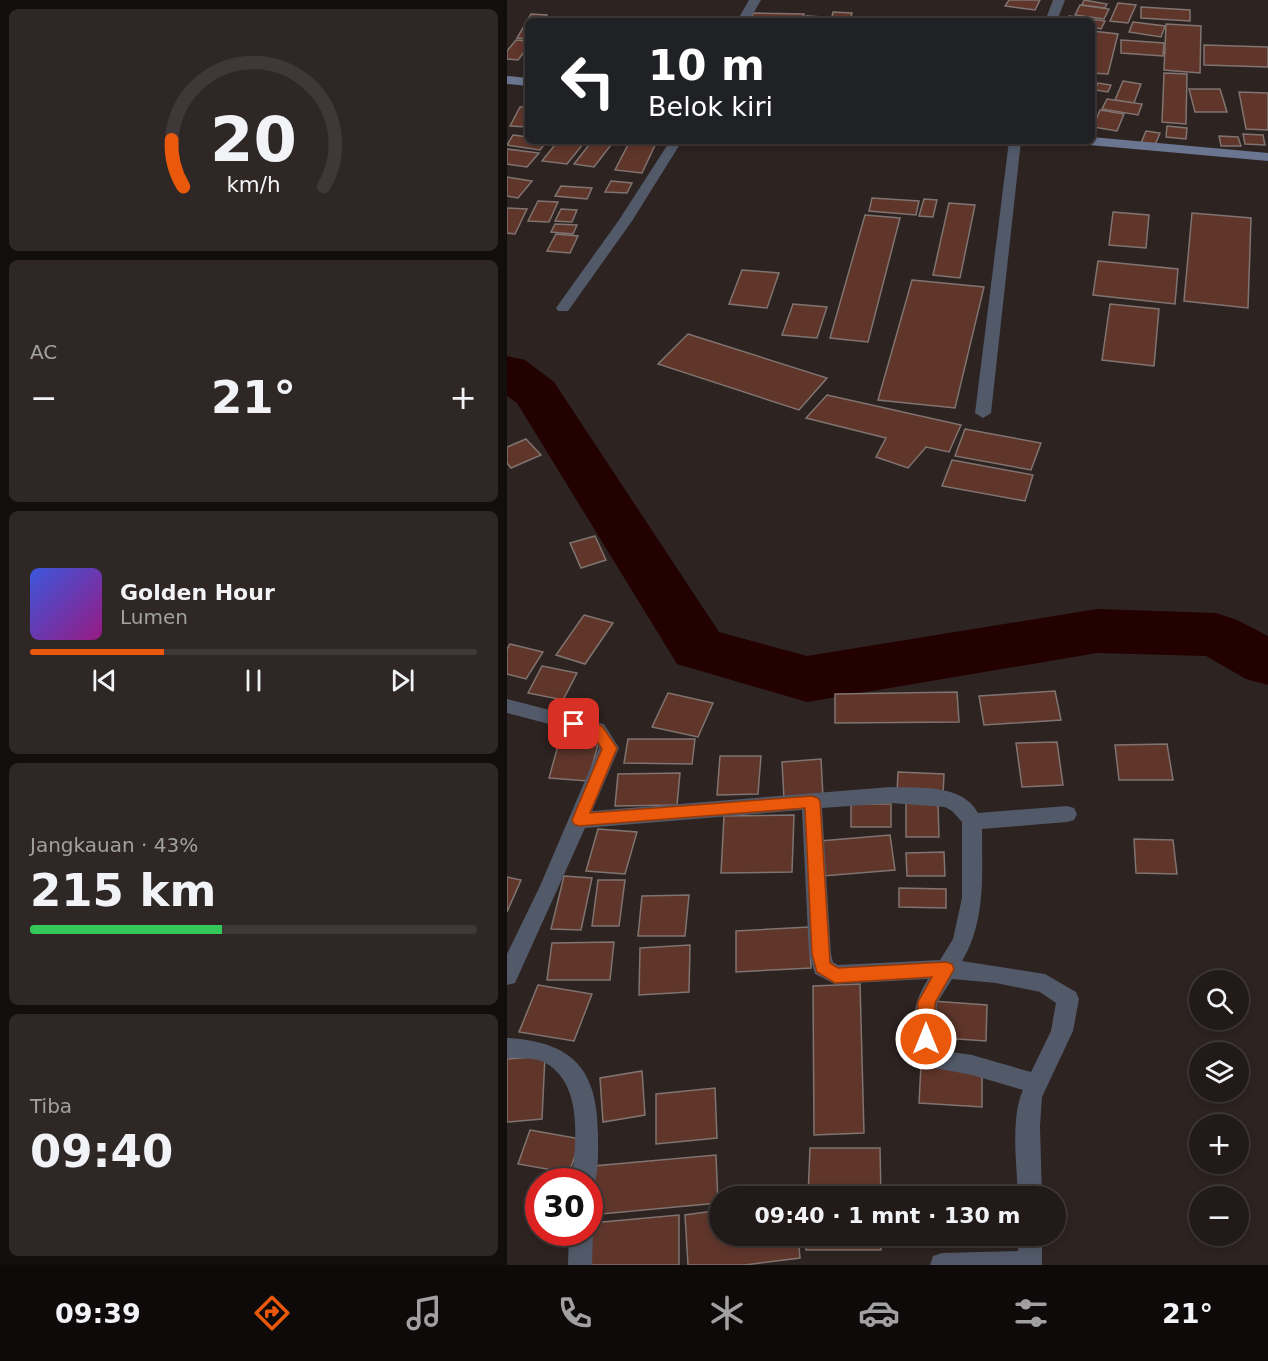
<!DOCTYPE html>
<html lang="id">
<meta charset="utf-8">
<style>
body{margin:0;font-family:"DejaVu Sans",sans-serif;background:#2e2726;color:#f1f3f6;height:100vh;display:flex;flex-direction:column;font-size:22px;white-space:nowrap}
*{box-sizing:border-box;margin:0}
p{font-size:20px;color:#a2a1a2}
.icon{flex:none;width:33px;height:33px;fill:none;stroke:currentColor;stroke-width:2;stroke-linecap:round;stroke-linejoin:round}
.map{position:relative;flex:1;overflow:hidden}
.side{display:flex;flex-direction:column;gap:9px;padding:9px;background:#130e0e;width:507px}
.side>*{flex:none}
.top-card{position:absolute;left:18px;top:18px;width:570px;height:126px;border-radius:9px;box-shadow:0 3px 9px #0003,0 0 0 2px #3f3838;background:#202124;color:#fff;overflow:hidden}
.buttons{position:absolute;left:682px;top:970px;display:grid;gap:12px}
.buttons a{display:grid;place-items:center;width:60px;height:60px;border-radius:50%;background:#221a19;box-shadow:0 3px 9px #0003,0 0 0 2px #3f3838;font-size:30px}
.speed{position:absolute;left:18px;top:1168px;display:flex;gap:12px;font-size:30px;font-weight:700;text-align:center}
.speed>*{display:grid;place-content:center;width:78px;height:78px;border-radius:50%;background:#221a19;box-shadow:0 3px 9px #0003,0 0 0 2px #3f3838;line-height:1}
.speed .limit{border:9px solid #d22;background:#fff;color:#111}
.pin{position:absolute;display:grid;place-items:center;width:51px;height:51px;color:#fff;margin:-26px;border-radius:12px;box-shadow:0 3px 9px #0006}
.me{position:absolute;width:66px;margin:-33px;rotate:0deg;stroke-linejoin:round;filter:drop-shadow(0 0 4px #0008)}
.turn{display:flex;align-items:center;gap:21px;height:126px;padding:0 24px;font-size:27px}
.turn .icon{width:78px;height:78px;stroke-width:2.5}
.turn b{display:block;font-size:42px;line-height:51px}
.big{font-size:45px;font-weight:700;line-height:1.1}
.side .widget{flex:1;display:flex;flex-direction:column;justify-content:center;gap:9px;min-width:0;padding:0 21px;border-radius:9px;background:#2e2726}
.side .dial{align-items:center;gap:0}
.dial svg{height:156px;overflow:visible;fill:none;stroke:#3f3838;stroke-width:7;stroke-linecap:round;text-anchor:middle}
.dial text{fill:#f1f3f6;stroke:none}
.song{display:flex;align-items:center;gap:18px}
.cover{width:72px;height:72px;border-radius:9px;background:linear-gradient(135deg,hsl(230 70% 55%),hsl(310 70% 35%))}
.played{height:6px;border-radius:3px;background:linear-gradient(90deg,#ea580c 30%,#3f3838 30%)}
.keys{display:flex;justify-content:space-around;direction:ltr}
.heat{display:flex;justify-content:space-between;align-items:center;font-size:33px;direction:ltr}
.charge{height:9px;border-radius:4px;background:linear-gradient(90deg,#34c759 43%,#3f3838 0)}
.trip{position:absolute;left:202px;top:1186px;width:357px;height:60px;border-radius:30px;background:#221a19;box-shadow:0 3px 9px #0003,0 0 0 2px #3f3838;font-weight:700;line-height:60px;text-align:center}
.tab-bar{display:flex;height:96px;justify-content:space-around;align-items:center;background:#0e0a0a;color:#a2a1a2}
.tab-bar .icon{width:42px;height:42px}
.tab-bar .active{color:#ea580c}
.tab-bar b{font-size:27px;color:#f1f3f6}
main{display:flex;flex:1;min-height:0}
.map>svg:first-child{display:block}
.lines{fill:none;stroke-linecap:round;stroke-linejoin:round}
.river{fill:#230100;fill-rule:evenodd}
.building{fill:#60362b;stroke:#7f7470;stroke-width:1.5}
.street{fill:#525969;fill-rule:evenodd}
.secondary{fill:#6a758f;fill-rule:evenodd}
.route{fill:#ea580c;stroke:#983908;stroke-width:1.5}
</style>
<main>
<section class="side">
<div class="widget dial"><svg viewBox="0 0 100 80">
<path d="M14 69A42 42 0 1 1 86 69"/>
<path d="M14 69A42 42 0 0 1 8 45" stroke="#ea580c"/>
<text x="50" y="56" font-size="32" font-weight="700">20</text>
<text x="50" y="72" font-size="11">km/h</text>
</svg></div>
<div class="widget"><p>AC</p>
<div class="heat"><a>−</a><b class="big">21°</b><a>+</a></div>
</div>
<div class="widget">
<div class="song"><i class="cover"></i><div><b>Golden Hour</b><p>Lumen</p></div></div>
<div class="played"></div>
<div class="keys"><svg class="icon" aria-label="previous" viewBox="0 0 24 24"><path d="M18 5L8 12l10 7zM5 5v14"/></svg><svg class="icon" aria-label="pause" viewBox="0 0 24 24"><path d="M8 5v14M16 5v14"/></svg><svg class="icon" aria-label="next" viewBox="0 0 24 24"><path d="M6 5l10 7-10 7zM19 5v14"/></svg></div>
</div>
<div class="widget"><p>Jangkauan · 43%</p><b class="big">215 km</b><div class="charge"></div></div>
<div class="widget"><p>Tiba</p><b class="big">09:40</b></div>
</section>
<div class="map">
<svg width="761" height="1265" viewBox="0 0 761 1265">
<rect width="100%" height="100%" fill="#2d2321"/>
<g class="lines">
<path class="river" d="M0 356 18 360 47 382 212 632 300 656 590 609 709 613 730 620 761 636V685L739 679 699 656 590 653 300 702 170 664 10 403 0 396Z"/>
</g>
<g class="building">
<path d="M502 0H533L528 10 498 6Z"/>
<path d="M577 0 600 4 598 8 575 5Z"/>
<path d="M611 3 629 5 621 23 603 21Z"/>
<path d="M573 5 602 9 597 19 568 15Z"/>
<path d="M634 7 683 10V21L634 18Z"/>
<path d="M326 12 345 13 343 21H324Z"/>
<path d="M246 13 297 14 295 21H244Z"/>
<path d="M24 14 40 15 37 21H21V39L10 38Z"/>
<path d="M299 16 317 17 316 21H298Z"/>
<path d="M562 16 598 21 594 29 585 27V21H560Z"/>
<path d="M626 22 658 26 654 37 622 32Z"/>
<path d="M659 24 694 26 693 73 657 70Z"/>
<path d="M585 31 611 34 601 74 585 73Z"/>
<path d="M9 40 21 41V47L11 60 0 59V51Z"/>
<path d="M614 40 657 43 656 56 614 53Z"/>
<path d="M697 45 761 47V67L697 65Z"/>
<path d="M657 73 680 74 679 124 655 122Z"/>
<path d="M616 81 634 84 627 103 608 100Z"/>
<path d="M591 83 604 85 601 92 588 90Z"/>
<path d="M682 89H713L720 112H688Z"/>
<path d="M732 92 761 93V130L739 129Z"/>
<path d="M600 99 635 104 631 115 595 109Z"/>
<path d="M13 107H21V127L3 126Z"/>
<path d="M593 110 617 114 610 131 586 127Z"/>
<path d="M660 126 680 128 679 139 659 137Z"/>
<path d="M639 131 653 133 648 145 634 143Z"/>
<path d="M736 134 756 135 758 145 738 144Z"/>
<path d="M6 135 21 137V141H40L33 150 0 145Z"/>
<path d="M712 136 731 137 734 146H714Z"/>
<path d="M51 141 76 144 60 164 35 161Z"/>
<path d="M85 141H107L87 167 67 164Z"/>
<path d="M123 141H150L135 173 108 170Z"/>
<path d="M0 149 32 153 20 167 0 164Z"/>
<path d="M0 177 25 181 11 198 0 196Z"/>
<path d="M104 181 125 183 120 193 98 192Z"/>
<path d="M54 186 85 188 80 199 48 196Z"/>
<path d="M365 198 412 201 409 215 362 211Z"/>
<path d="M417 199 430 200 426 217 412 216Z"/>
<path d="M31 201 51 202 42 222 21 221Z"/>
<path d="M442 203 468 205 453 278 426 275Z"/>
<path d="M0 208 20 209 8 234 0 233Z"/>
<path d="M54 209 70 210 65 222 48 221Z"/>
<path d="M606 212 642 215 639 248 602 245Z"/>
<path d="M685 213 744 218 741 308 677 301Z"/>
<path d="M358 215 393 218 361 342 323 338Z"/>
<path d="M48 224 70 225 66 234 44 232Z"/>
<path d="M49 234 71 236 63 253 40 251Z"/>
<path d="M591 261 671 269 668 304 586 295Z"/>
<path d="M235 270 272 273 260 308 222 304Z"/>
<path d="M405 280 477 287 448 408 371 400Z"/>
<path d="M286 304 320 307 310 338 275 335Z"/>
<path d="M603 304 652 309 647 366 595 360Z"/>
<path d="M181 334 320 378 292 410 151 364Z"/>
<path d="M320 395 454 425 442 452 419 447 401 468 369 457 379 438 299 418Z"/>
<path d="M458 429 534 443 524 470 448 456Z"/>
<path d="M19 439 34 455 4 468 0 463V447Z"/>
<path d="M445 460 526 475 518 501 435 486Z"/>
<path d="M88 536 99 560 74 568 63 543Z"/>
<path d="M77 615 106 623 78 664 49 655Z"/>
<path d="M3 644 36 652 19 679 0 674V649Z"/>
<path d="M35 666 70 673 56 700 21 693Z"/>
<path d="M548 691 554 720 477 725 472 696Z"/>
<path d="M450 692 452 722 328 723V694Z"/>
<path d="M161 693 206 703 191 737 145 727Z"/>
<path d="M121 739H188L185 764 117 763Z"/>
<path d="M52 742 91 745 81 781 42 778Z"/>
<path d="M550 742 556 785 515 787 509 743Z"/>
<path d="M660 744 666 780H612L608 745Z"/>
<path d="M213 756H254L251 794 210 795Z"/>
<path d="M314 759 316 797 277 800 275 762Z"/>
<path d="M391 772 437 774 436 795 390 793Z"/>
<path d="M173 773 170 805 108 806 111 774Z"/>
<path d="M399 803H431L432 837H399Z"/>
<rect x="344" y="804" width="40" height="23"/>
<path d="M287 815 285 872 214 873 217 816Z"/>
<path d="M91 829 130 832 118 874 79 871Z"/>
<path d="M383 835 388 870 316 876 313 841Z"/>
<path d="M627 839 666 840 670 874 629 873Z"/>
<path d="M437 852 438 876H400L399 853Z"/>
<path d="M57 876 85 878 74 930 44 929Z"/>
<path d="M0 877 14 880 0 912Z"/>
<path d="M91 880H118L112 926H85Z"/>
<path d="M392 888 439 889V908L392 907Z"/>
<path d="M182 895 178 936H131L135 896Z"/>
<path d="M302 927 304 968 229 972V931Z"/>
<path d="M107 942 103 980H40L45 943Z"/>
<path d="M183 945 182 992 132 995 133 948Z"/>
<path d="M353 984 357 1133 307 1135 306 986Z"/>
<path d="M31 985 85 994 67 1041 12 1032Z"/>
<path d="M425 1001 480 1005 479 1041 422 1037Z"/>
<path d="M38 1056 35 1119 0 1122V1059Z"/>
<path d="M414 1065 475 1068V1107L412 1103Z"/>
<path d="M135 1071 138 1115 96 1122 93 1078Z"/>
<path d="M208 1088 210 1138 149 1144V1094Z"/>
<path d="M23 1130 74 1139 62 1173 11 1164Z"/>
<path d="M303 1148H373L374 1197H301Z"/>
<path d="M209 1155 211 1203 84 1215 86 1166Z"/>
<path d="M213 1210V1236H291L293 1258 238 1265H181L178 1215Z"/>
<path d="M172 1215V1265H82L84 1223Z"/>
<rect x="299" y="1236" width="75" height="14"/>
</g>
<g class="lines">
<g class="street">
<path d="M242 0H254L242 21H230Z"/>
<path d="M546 0H558L550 21H538Z"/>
<path d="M163 141H175L125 221 61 311H51L49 308 112 220Z"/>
<path d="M502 141H514L484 413 476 418 468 413Z"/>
<path d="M0 699 97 724 112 748 85 811 384 787C412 788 456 784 471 813L560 806 567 808 570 814 567 820 560 822 475 829C475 875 479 921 455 961L538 974 569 992 572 999 566 1031 535 1097 533 1126 535 1197H511C510 1166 503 1118 516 1090L465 1075 423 1067C404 1034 400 1013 421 979L328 984 308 974 302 954 295 810 78 828 8 983 0 985V954L33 886 92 748 84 735 0 713ZM384 803 438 807 445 811 455 822V898L446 939 433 960 331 965 326 962 324 954 315 808ZM445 979 489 983 533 992 549 1003 544 1031 524 1072 465 1055 438 1051 430 1038V1003Z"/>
<path d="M0 1038C68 1042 92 1071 91 1140 91 1156 92 1175 85 1190L82 1191V1182H65C68 1144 78 1084 37 1062 27 1057 11 1059 0 1058Z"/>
<path d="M82 1225 86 1233 85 1265H61L62 1233H82Z"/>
<path d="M511 1236H535V1265H423L426 1256 435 1253 511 1251Z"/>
</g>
<g class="secondary">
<path d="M0 76 21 78V86L0 84Z"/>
<path d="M585 137 761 153V161L582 145 576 141H585Z"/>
</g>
</g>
<path class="route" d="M67 718 95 726 110 748 83 813 305 796 311 798 313 802 323 963 331 968 439 962 445 964 447 969 428 1003 427 1039 425 1044 419 1046 413 1044 410 1039 411 1002 425 977 328 983 310 972 305 954 298 808 72 826 67 824 65 820 95 749 85 734 62 728 60 724 62 720Z"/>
</svg>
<div class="buttons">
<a><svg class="icon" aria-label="search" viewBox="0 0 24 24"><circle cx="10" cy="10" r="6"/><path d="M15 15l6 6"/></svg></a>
<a><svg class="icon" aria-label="layers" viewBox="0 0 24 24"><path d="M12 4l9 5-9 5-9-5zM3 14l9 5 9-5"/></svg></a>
<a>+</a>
<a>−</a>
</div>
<div class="speed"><div class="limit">30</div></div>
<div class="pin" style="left:67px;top:724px;background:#d93025"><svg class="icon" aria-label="arrive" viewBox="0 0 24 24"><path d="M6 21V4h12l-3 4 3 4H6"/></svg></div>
<svg class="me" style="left:419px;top:1039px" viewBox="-20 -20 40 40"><circle r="17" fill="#ea580c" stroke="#fff" stroke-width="3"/><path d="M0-11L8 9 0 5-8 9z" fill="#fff"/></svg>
<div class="trip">09:40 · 1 mnt · 130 m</div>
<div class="top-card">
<div class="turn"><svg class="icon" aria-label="left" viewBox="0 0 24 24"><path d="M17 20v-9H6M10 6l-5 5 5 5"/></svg><div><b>10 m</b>Belok kiri</div></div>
</div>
</div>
</main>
<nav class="tab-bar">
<b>09:39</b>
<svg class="icon active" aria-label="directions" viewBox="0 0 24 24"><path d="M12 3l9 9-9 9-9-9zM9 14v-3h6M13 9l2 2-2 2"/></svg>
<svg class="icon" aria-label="music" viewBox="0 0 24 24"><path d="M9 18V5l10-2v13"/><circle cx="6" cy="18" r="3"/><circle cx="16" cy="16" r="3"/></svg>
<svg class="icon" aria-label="phone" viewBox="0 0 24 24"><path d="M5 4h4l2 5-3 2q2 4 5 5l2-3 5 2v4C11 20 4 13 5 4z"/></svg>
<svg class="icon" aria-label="climate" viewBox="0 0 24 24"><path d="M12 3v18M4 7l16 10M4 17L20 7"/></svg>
<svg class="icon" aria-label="car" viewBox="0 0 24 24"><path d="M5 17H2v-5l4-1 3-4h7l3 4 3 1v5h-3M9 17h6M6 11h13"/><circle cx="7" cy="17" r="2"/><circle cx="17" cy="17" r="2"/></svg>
<svg class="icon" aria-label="filters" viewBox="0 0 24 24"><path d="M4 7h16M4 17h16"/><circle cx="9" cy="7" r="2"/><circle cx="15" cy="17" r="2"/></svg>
<b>21°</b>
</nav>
